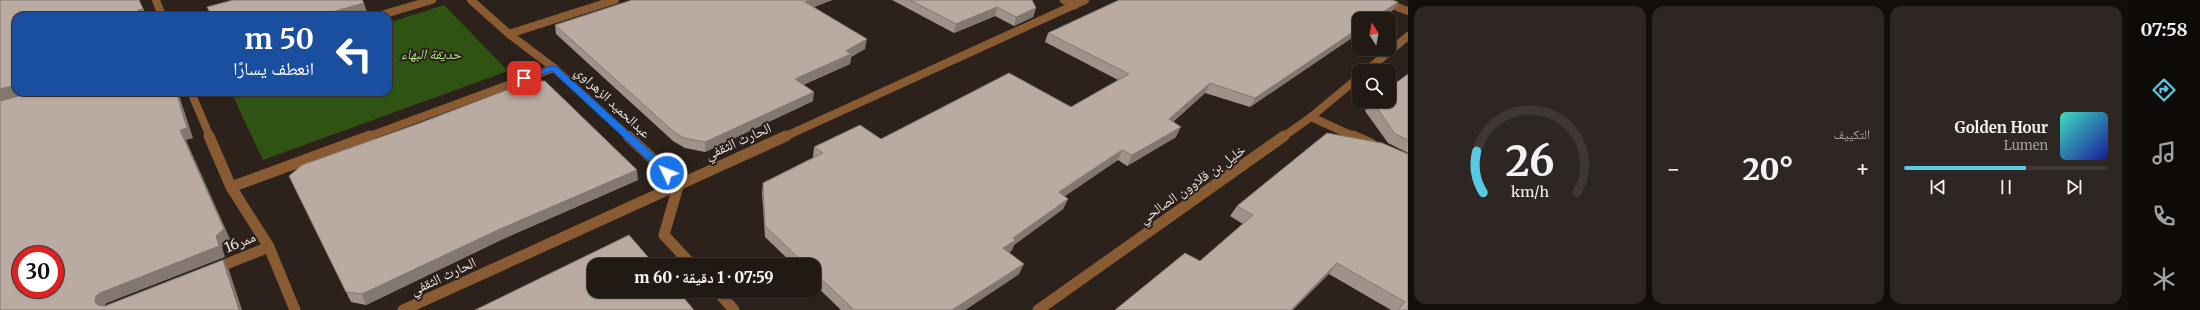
<!DOCTYPE html>
<html lang="ar">
<meta charset="utf-8">
<style>
body{margin:0;font-family:Merriweather,"Noto Naskh Arabic",serif;background:#2d2622;color:#f1f3f6;direction:rtl;height:100vh;display:flex;flex-direction:column;font-size:15px;white-space:nowrap}
*{box-sizing:border-box;margin:0}
p{font-size:13px;color:#a2a0a0}
.icon{flex:none;width:22px;height:22px;fill:none;stroke:currentColor;stroke-width:2;stroke-linecap:round;stroke-linejoin:round}
.map{position:relative;flex:1;overflow:hidden;direction:ltr}
.details{display:flex;flex-direction:column;gap:6px;padding:6px;background:#120e0b;width:720px}
.details>*{flex:none}
.hud{position:absolute;left:12px;top:12px;width:380px;height:84px;border-radius:12px;box-shadow:0 1px 3px #0004,0 0 0 1px #3e3834;direction:rtl;background:#1a4fa0;color:#fff;overflow:hidden}
.needle{width:26px;rotate:349deg}
.buttons{position:absolute;left:1352px;top:12px;display:grid;gap:8px}
.buttons a{display:grid;place-items:center;width:44px;height:44px;border-radius:8px;background:#211914;box-shadow:0 1px 3px #0004,0 0 0 1px #3e3834;font-size:20px}
.speed{position:absolute;left:12px;top:246px;display:flex;gap:8px;font-size:20px;font-weight:700;text-align:center}
.speed>*{display:grid;place-content:center;width:52px;height:52px;border-radius:50%;background:#211914;box-shadow:0 1px 3px #0004,0 0 0 1px #3e3834;line-height:1}
.speed .limit{border:6px solid #d22;background:#fff;color:#111}
.pin{position:absolute;display:grid;place-items:center;width:34px;height:34px;color:#fff;margin:-17px;border-radius:8px;box-shadow:0 2px 6px #0006}
.me{position:absolute;width:44px;margin:-22px;rotate:313deg;stroke-linejoin:round;filter:drop-shadow(0 0 3px #0008)}
.turn{display:flex;align-items:center;gap:14px;height:84px;padding:0 12px;font-size:18px}
.turn .icon{width:52px;height:52px;stroke-width:2.5}
.turn b{display:block;font-size:28px;line-height:34px}
.big{font-size:30px;font-weight:800;line-height:1.1}
.details .card{flex:1;display:flex;flex-direction:column;justify-content:center;gap:6px;min-width:0;padding:0 14px;border-radius:12px;background:#2d2622}
.details .dial{align-items:center;gap:0}
.dial svg{height:104px;overflow:visible;fill:none;stroke:#3e3834;stroke-width:7;stroke-linecap:round;text-anchor:middle}
.dial text{fill:#f1f3f6;stroke:none}
.song{display:flex;align-items:center;gap:12px}
.cover{width:48px;height:48px;border-radius:6px;background:linear-gradient(135deg,hsl(170 70% 55%),hsl(240 70% 35%))}
.played{height:4px;border-radius:2px;background:linear-gradient(90deg,#58c9e3 60%,#3e3834 60%)}
.keys{display:flex;justify-content:space-around;direction:ltr}
.heat{display:flex;justify-content:space-between;align-items:center;font-size:22px;direction:ltr}
.details .tiles{flex:1;display:grid;gap:6px;grid-template-columns:repeat(3,1fr)}
.trip{position:absolute;left:587px;top:258px;width:234px;height:40px;border-radius:12px;background:#211914;box-shadow:0 1px 3px #0004,0 0 0 1px #3e3834;font-weight:800;line-height:40px;text-align:center;direction:rtl}
main{display:flex;flex:1;min-height:0}
.tabs{display:flex;flex-direction:column;width:72px;justify-content:space-around;align-items:center;background:#0d0a08;color:#a2a0a0}
.tabs .icon{width:28px;height:28px}
.tabs .current{color:#58c9e3}
.tabs b{font-size:18px;color:#f1f3f6}
.map>svg:first-child{display:block}
.green{fill:#2e5313}
.lines{fill:none;stroke-linecap:round;stroke-linejoin:round}
.minor-far1{stroke:#895b33;stroke-width:8}
.minor{stroke:#895b33;stroke-width:11}
.wall{fill:#9f928b}
.shaded-wall{fill:#827771}
.building{fill:#b9aaa2;stroke:#827771;fill-rule:evenodd}
.route{fill:#1a73e8;stroke:#114b97}
.labels{text-anchor:middle;stroke-width:4;stroke-linejoin:round;paint-order:stroke}
.park-label{font-size:14px;font-style:italic;fill:#a8ea81;stroke:#2c211b}
.street-label{font-size:14px;fill:#ece4e0;stroke:#2c211b}
</style>
<main>
<nav class="tabs">
<b>07:58</b>
<svg class="icon current" aria-label="directions" viewBox="0 0 24 24"><path d="M12 3l9 9-9 9-9-9zM9 14v-3h6M13 9l2 2-2 2"/></svg>
<svg class="icon" aria-label="music" viewBox="0 0 24 24"><path d="M9 18V5l10-2v13"/><circle cx="6" cy="18" r="3"/><circle cx="16" cy="16" r="3"/></svg>
<svg class="icon" aria-label="phone" viewBox="0 0 24 24"><path d="M5 4h4l2 5-3 2q2 4 5 5l2-3 5 2v4C11 20 4 13 5 4z"/></svg>
<svg class="icon" aria-label="climate" viewBox="0 0 24 24"><path d="M12 3v18M4 7l16 10M4 17L20 7"/></svg>
</nav>
<section class="details">
<div class="tiles">
<div class="card">
<div class="song"><i class="cover"></i><div><b>Golden Hour</b><p>Lumen</p></div></div>
<div class="played"></div>
<div class="keys"><svg class="icon" aria-label="previous" viewBox="0 0 24 24"><path d="M18 5L8 12l10 7zM5 5v14"/></svg><svg class="icon" aria-label="pause" viewBox="0 0 24 24"><path d="M8 5v14M16 5v14"/></svg><svg class="icon" aria-label="next" viewBox="0 0 24 24"><path d="M6 5l10 7-10 7zM19 5v14"/></svg></div>
</div>
<div class="card"><p>التكييف</p>
<div class="heat"><a>−</a><b class="big">20°</b><a>+</a></div>
</div>
<div class="card dial"><svg viewBox="0 0 100 80">
<path d="M14 69A42 42 0 1 1 86 69"/>
<path d="M14 69A42 42 0 0 1 9 37" stroke="#58c9e3"/>
<text x="50" y="56" font-size="32" font-weight="700">26</text>
<text x="50" y="72" font-size="11">km/h</text>
</svg></div>
</div>
</section>
<div class="map">
<svg width="1408" height="310" viewBox="0 0 1408 310">
<rect width="100%" height="100%" fill="#2c211b"/>
<path class="green" d="M444 5 508 71 263 160 231 92H388V23Z"/>
<g class="lines">
<g class="minor-far1">
<path d="M156 0 162 16"/>
<path d="M471 0 509 34 554 68 629 137"/>
<path d="M1064 0 1075 5"/>
<path d="M1378 0 1408 11"/>
<path d="M378 16 432 0"/>
<path d="M509 34 615 0"/>
<path d="M1366 71 1408 36"/>
<path d="M191 92 210 137"/>
<path d="M1311 117 1355 137"/>
<path d="M367 137 554 68"/>
<path d="M784 137 1085 0"/>
<path d="M1283 137 1311 117 1359 77"/>
</g>
<g class="minor">
<path d="M209 136 231 187 269 247 295 310"/>
<path d="M628 136 679 183 664 235 692 265"/>
<path d="M1353 136 1371 144"/>
<path d="M231 187 370 136"/>
<path d="M214 269 269 247"/>
<path d="M717 291 734 310"/>
<path d="M403 310 786 136"/>
<path d="M1038 310 1284 136"/>
</g>
</g>
<g class="wall">
<path d="M632 0H832L814 7 865 49 851 57 850 64 803 85 813 101 705 152 685 148 673 141 556 34 555 25Z"/>
<path d="M892 0H1032L1036 8 1033 17 1014 26 995 16 954 33Z"/>
<path d="M1398 2 1392 11 1359 19V33L1250 107 1205 93 1173 122 1176 137 1127 166 1118 160 1064 196 1068 199 1063 209 1014 245 1012 250 1009 253 1019 274 965 310H841L814 284V265H794L765 237 762 193 763 183 814 157H813L814 147 881 139 1071 107 1118 80 1045 42 1048 33Z"/>
<path d="M1408 74V153L1388 143 1365 111 1372 101Z"/>
<path d="M1408 154V310H1391L1329 274 1200 261 1243 224 1230 216 1237 206Z"/>
<path d="M638 180 503 239 366 305 351 302 294 186Z"/>
</g>
<g class="shaded-wall">
<path d="M139 0 147 16H139L138 10Z"/>
<path d="M809 0H832L804 11 805 2Z"/>
<path d="M1398 2 1392 11 1380 19H1373Z"/>
<path d="M364 3 367 12 352 16H318Z"/>
<path d="M997 7 995 16 954 33 956 24Z"/>
<path d="M1036 8 1033 17 1014 26 1016 17Z"/>
<path d="M1359 28V33L1250 107 1255 98Z"/>
<path d="M867 39 865 49 851 57 850 64 794 89 795 79Z"/>
<path d="M1210 83 1205 93 1165 129 1169 119Z"/>
<path d="M16 85V92H31L0 101V89Z"/>
<path d="M176 92H178L193 138 186 140 230 239 222 247 225 257 107 303 104 306 102 310 95 302 96 296Z"/>
<path d="M814 92 813 101 705 152V142Z"/>
<path d="M1181 127 1176 137 1127 166 1132 155Z"/>
<path d="M1122 150 1118 160 1055 203 1059 192Z"/>
<path d="M637 170 638 180 503 239 366 305 362 294 500 229Z"/>
<path d="M1068 199 1063 209 1014 245 1012 250 999 258 1003 248 1013 238Z"/>
<path d="M223 260 229 270 242 310H239Z"/>
<path d="M1337 263 1329 274 1293 310H1291Z"/>
<path d="M1024 264 1019 274 965 310H952Z"/>
</g>
<g class="building">
<path d="M0 0H139L143 9 138 10 139 16H16V85L0 89Z"/>
<path d="M233 0H362L364 3 318 16H212L207 7Z"/>
<path d="M632 0H809L805 2 867 39 846 51 851 54 795 79 814 92 705 142 684 138 673 131 555 25Z"/>
<path d="M910 0H1032L1036 8 1016 17 997 7 956 24Z"/>
<path d="M1119 0H1392L1398 2 1373 19H1359V28L1255 98 1210 83 1169 119 1181 127 1132 155 1122 150 1059 192 1068 199 1013 238 1016 240 1003 248 1024 264 952 310H854L814 272V265H806L765 226 763 183 823 153 814 147 860 125 881 139 1009 73 1071 107 1129 74 1048 33Z"/>
<path d="M1408 74V140L1395 134 1372 101H1389V88Z"/>
<path d="M530 81H545L637 170 500 229 362 294 346 292 289 176 302 165 420 123Z"/>
<path d="M33 92H176L187 128 180 130 224 229 216 236 219 246 100 293 96 296 95 302 98 305 105 306 223 260 239 310H0V101ZM21 255H55V289H21Z"/>
<path d="M1327 133 1382 143 1408 154V310H1398L1405 302 1337 263 1291 310H1115L1185 253 1200 261 1253 215 1237 206Z"/>
<path d="M629 235 655 265H594V291H678L694 310H475Z"/>
</g>
<path class="route" d="M551 66H556L671 170V175H664L552 71 524 81 520 78Z"/>
<g class="labels">
<g class="park-label">
<text x="431" y="59">حديقة البهاء</text>
</g>
<g class="street-label">
<text transform="translate(613 102) rotate(43)" y="5">عبدالحميد الزهراوي</text>
<text transform="translate(738 141) rotate(-24)" y="5">الحارث الثقفي</text>
<text transform="translate(1192 184) rotate(-35)" y="5">خليل بن قلاوون الصالحي</text>
<text transform="translate(240 242) rotate(-22)" y="5">ممر16</text>
<text transform="translate(443 276) rotate(-25)" y="5">الحارث الثقفي</text>
</g>
</g>
</svg>
<div class="buttons">
<a><svg class="needle" viewBox="-14 -14 28 28"><path d="M0-13l5 13h-10z" fill="#e53935"/><path d="M0 13l5-13h-10z" fill="#a2a0a0"/></svg></a>
<a><svg class="icon" aria-label="search" viewBox="0 0 24 24"><circle cx="10" cy="10" r="6"/><path d="M15 15l6 6"/></svg></a>
</div>
<div class="speed"><div class="limit">30</div></div>
<div class="pin" style="left:524px;top:78px;background:#d93025"><svg class="icon" aria-label="arrive" viewBox="0 0 24 24"><path d="M6 21V4h12l-3 4 3 4H6"/></svg></div>
<svg class="me" style="left:667px;top:173px" viewBox="-20 -20 40 40"><circle r="17" fill="#1a73e8" stroke="#fff" stroke-width="3"/><path d="M0-11L8 9 0 5-8 9z" fill="#fff"/></svg>
<div class="trip">07:59 · 1 دقيقة · 60 m</div>
<div class="hud">
<div class="turn"><svg class="icon" aria-label="left" viewBox="0 0 24 24"><path d="M17 20v-9H6M10 6l-5 5 5 5"/></svg><div><b>50 m</b>انعطف يسارًا</div></div>
</div>
</div>
</main>
